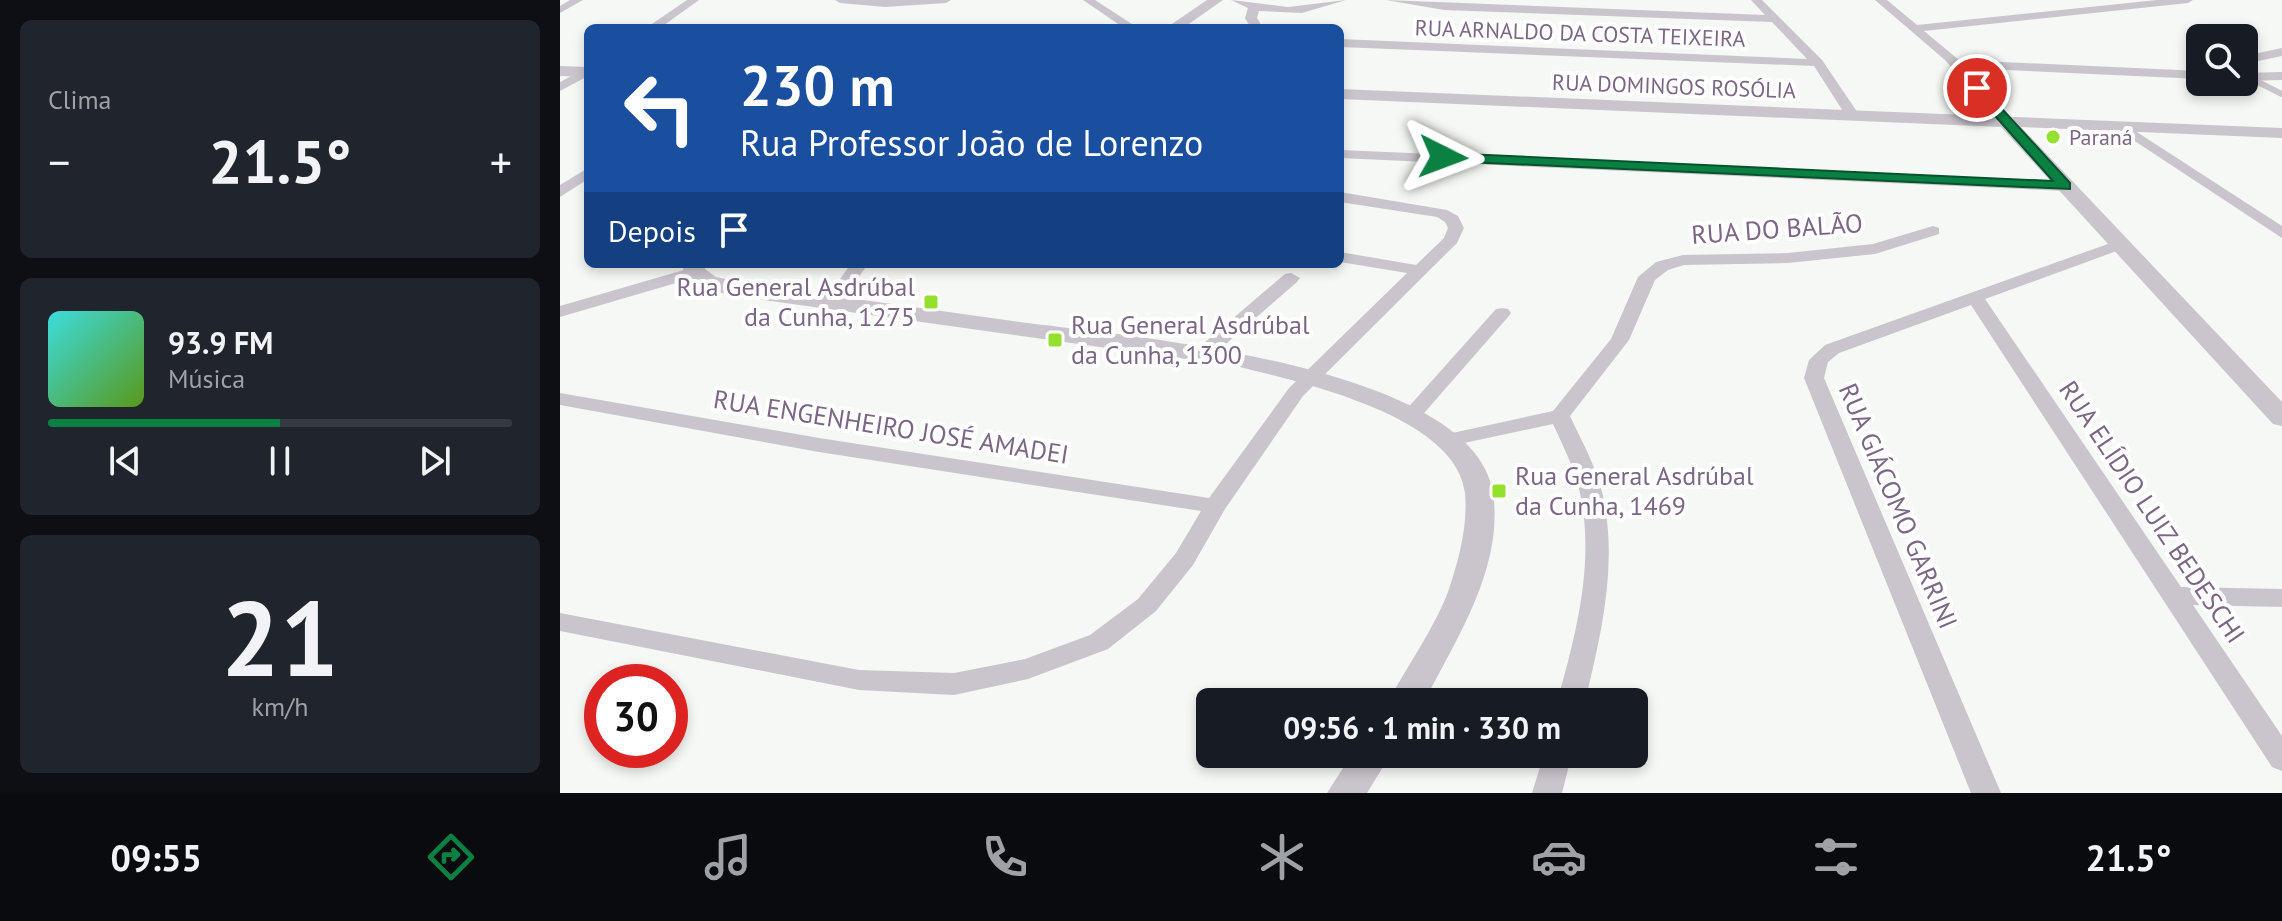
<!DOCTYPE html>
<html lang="pt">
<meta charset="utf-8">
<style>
body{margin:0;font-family:"PT Sans",sans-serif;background:#20242c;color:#f1f3f6;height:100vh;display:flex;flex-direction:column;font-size:30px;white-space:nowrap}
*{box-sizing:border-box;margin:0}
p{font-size:26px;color:#9ea1a6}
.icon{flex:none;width:44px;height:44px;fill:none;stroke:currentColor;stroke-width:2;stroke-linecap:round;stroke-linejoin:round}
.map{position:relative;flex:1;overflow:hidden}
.details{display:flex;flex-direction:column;gap:20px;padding:20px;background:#0d0f14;width:560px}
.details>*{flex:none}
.guide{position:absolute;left:24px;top:24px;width:760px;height:244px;border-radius:12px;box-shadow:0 4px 12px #0003;background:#1a4fa0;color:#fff;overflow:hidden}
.controls{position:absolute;left:1626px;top:24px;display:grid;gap:16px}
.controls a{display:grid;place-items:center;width:72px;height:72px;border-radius:12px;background:#171b24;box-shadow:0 4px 12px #0003;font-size:40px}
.speed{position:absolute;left:24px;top:664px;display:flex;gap:16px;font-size:40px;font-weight:700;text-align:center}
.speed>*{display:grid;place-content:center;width:104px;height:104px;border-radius:50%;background:#171b24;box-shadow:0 4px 12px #0003;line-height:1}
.speed .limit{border:12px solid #d22;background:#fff;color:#111}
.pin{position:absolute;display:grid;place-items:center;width:68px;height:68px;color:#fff;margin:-34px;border:4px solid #fff;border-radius:50%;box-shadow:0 2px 8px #0007}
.me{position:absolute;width:88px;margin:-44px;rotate:93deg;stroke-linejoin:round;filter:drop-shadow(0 0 6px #0008)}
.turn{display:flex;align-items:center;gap:28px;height:168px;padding:0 24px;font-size:36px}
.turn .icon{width:104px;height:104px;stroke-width:2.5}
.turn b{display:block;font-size:56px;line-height:68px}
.then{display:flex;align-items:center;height:76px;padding:0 24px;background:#0003;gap:16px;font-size:30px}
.big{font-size:60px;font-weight:700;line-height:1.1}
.details .widget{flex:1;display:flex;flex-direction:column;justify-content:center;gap:12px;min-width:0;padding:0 28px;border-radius:12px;background:#20242c}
.details .dial{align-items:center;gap:0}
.dial b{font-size:104px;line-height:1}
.song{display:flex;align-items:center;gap:24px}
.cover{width:96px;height:96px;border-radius:12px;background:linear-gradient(135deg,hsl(180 70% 55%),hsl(90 70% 35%))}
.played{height:8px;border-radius:4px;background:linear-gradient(90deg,#0b8043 50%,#363941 50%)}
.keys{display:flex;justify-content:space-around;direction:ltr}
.heat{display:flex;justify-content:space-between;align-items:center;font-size:44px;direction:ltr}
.trip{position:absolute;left:636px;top:688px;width:452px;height:80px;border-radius:12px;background:#171b24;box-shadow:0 4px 12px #0003;font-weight:700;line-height:80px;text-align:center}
.dock{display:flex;height:128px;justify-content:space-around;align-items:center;background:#090b0e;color:#9ea1a6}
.dock .icon{width:56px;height:56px}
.dock .selected{color:#0b8043}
.dock b{font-size:36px;color:#f1f3f6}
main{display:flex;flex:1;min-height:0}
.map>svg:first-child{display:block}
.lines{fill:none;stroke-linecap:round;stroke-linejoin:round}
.service{stroke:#cac5cc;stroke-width:6}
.minor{fill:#cac5cc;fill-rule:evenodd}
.tertiary{fill:#cac5cc;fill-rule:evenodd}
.route{fill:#0b8043;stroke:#07532c;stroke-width:2}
.poi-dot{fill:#93e02d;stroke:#fff;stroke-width:3}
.labels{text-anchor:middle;stroke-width:8;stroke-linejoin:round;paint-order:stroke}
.far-street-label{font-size:22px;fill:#7b6785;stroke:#fff}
.far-poi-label{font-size:22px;fill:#7b6785;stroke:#fff;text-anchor:start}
.street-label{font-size:26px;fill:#7b6785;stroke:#fff}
.poi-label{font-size:26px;fill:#7b6785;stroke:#fff;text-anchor:start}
</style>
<main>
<section class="details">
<div class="widget"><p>Clima</p>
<div class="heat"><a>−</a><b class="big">21.5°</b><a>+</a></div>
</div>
<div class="widget">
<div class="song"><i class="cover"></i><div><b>93.9 FM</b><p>Música</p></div></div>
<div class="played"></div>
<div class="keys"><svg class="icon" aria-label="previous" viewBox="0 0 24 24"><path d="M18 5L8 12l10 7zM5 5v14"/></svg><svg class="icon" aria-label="pause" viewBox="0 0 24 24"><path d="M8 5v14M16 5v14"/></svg><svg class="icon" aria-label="next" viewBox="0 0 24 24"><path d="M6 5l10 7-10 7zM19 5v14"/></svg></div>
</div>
<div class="widget dial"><b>21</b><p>km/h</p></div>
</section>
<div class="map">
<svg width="1722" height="793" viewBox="0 0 1722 793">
<rect width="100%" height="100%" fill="#f5f8f5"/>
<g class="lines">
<path class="service" d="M1688 77 1722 94"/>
<g class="minor">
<path d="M10 0H23L0 13V6Z"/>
<path d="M127 0H139L100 28H86Z"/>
<path d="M275 0H391L386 3 325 7 280 3Z"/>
<path d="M523 0H535L575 26 564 28Z"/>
<path d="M671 0 728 7 786 0 742 13 699 11 697 18 703 28H691L685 18 688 8Z"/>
<path d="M826 0 1205 15 1191 0H1202L1262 60 1300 116 1288 119 1254 66 780 47V39L1247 59 1212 22 884 10Z"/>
<path d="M1315 0H1327L1357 25 1597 0H1633L1628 3 1364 31 1399 60 1640 71V79L1405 68 1451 119V125H1441L1385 60Z"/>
<path d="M1722 48V56L1684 64V56Z"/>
<path d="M28 67V76L0 91V82Z"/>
<path d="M1722 72V80L1684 81V73Z"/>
<path d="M1566 125 1722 226V238L1561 132V126Z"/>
<path d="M780 150 1505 181 1513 186 1505 191 780 158Z"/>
<path d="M28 168V179L0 197V185Z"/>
<path d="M780 192 887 210 898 216 904 228 897 243 743 396 665 509 633 565 596 611 548 649 468 679 394 695 299 690 0 631V613L299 670 394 673 465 659 530 635 578 599 616 553 641 511 259 452 0 405V393L259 438 649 498 729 388 847 273 780 262V252L856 265 884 238 888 228 885 222 877 217 780 202Z"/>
<path d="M1373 226 1379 228V234L1315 254 1228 263 1124 265 1108 270 1095 280 1069 340 1010 416C1022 442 1037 468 1043 496 1058 565 1041 635 1025 702H997C1016 635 1035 563 1020 493 1015 469 1003 446 993 424L890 446 883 445 879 440 883 435 993 411 1051 339 1078 277 1096 262 1123 255 1228 253 1313 244Z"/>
<path d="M1559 240 1567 245 1565 248 1425 299 1621 587 1722 589V607L1633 605 1722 736V771L1712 767 1411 305 1279 353 1268 362 1264 378 1441 793H1411L1244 378 1249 360 1265 345Z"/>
<path d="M291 264H308L278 306H266L263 302Z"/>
<path d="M134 267 140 268 143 272 140 276 0 317V306Z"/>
<path d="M731 273 740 278 737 282 651 357H637L635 353 637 349 725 274Z"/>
<path d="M942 308 948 309 951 313 948 317 858 420H844L841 416 844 412 936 309Z"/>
<path d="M984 754H1012L1002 793H972Z"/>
</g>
<g class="tertiary">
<path d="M647 0H663L623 28H606Z"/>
<path d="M550 24H572L579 28H543Z"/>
<path d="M0 66 28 67V77L0 76Z"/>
<path d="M780 89 1722 128V138L1461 127 1722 402V426L1713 424 1441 127 780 99Z"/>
<path d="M122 264H144L145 269 156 277 190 284C280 297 370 309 460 322 564 336 914 364 933 493 944 568 896 639 864 702H828C846 668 877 624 889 589 899 559 908 525 905 493 896 415 739 382 676 366L190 298C168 293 125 292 122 264Z"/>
<path d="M792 754H831L807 793H767Z"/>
</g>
</g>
<path class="route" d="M1413 86H1421L1510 183V189L883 161 877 157 883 153 1493 181 1413 91Z"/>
<g class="poi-dot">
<circle cx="1493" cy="137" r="8"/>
<rect x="363" y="294" width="16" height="16" rx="4"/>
<rect x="487" y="332" width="16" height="16" rx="4"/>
<rect x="931" y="483" width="16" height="16" rx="4"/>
</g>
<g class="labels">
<g class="far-street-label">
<text transform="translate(1020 33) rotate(2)" y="8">RUA ARNALDO DA COSTA TEIXEIRA</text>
<text transform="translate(1114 86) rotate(2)" y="8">RUA DOMINGOS ROSÓLIA</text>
</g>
<g class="far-poi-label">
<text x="1509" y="145">Paraná</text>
</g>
<g class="street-label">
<text transform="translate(1217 229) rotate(-4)" y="9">RUA DO BALÃO</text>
<text transform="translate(331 427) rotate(9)" y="9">RUA ENGENHEIRO JOSÉ AMADEI</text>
<text transform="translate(1338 506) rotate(67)" y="9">RUA GIÁCOMO GARRINI</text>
<text transform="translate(1592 512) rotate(56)" y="9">RUA ELÍDIO LUIZ BEDESCHI</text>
</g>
<g class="poi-label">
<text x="355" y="296" text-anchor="end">Rua General Asdrúbal<tspan x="355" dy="30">da Cunha, 1275</tspan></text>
<text x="511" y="334">Rua General Asdrúbal<tspan x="511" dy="30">da Cunha, 1300</tspan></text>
<text x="955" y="485">Rua General Asdrúbal<tspan x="955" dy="30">da Cunha, 1469</tspan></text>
</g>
</g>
</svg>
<div class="controls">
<a><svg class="icon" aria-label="search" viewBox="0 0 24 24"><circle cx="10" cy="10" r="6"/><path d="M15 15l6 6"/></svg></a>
</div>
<div class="speed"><div class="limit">30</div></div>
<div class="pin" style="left:1417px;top:88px;background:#d93025"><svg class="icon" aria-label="arrive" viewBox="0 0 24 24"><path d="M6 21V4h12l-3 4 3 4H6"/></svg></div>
<svg class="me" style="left:883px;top:157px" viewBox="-20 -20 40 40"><path d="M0-17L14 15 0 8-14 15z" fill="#0b8043" stroke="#fff" stroke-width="4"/></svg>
<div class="trip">09:56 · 1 min · 330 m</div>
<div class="guide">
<div class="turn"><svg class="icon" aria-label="left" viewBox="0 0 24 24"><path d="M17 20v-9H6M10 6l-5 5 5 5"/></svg><div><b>230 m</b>Rua Professor João de Lorenzo</div></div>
<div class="then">Depois<svg class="icon" aria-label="arrive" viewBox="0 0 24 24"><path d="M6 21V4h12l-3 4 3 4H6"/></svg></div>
</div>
</div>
</main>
<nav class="dock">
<b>09:55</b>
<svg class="icon selected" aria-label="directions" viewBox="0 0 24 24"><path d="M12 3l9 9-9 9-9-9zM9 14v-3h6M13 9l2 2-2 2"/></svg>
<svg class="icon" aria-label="music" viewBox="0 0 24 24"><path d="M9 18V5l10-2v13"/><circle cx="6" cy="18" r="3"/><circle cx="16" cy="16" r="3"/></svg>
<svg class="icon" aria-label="phone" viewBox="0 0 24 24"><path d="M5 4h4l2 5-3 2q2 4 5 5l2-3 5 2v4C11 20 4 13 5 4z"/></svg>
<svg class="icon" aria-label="climate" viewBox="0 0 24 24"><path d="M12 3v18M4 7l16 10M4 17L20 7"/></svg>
<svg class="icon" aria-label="car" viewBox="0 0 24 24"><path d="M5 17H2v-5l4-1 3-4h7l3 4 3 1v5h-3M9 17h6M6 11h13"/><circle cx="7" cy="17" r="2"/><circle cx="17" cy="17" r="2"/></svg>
<svg class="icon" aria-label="filters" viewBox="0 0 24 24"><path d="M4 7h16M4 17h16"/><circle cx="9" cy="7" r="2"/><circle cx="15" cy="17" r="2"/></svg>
<b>21.5°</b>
</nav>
